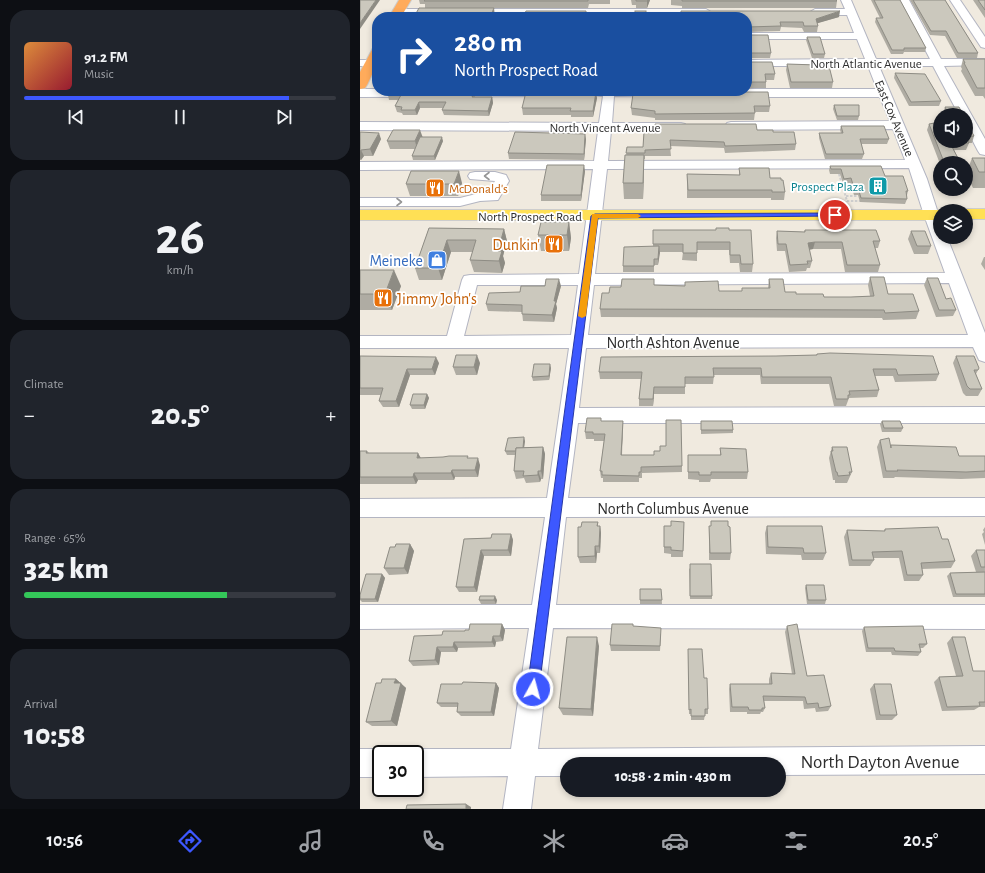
<!DOCTYPE html>
<meta charset="utf-8">
<style>
body{margin:0;font-family:"Alegreya Sans",sans-serif;background:#20242c;color:#f1f3f6;height:100vh;display:flex;flex-direction:column;font-size:15px;white-space:nowrap}
*{box-sizing:border-box;margin:0}
p{font-size:13px;color:#9ea1a6}
.icon{flex:none;width:22px;height:22px;fill:none;stroke:currentColor;stroke-width:2;stroke-linecap:round;stroke-linejoin:round}
.map{position:relative;flex:1;overflow:hidden}
.sheet{display:flex;flex-direction:column;gap:10px;padding:10px;background:#0d0f14;width:360px}
.sheet>*{flex:none}
.top-card{position:absolute;left:12px;top:12px;width:380px;height:84px;border-radius:16px;box-shadow:0 2px 6px #0003;background:#1a4fa0;color:#fff;overflow:hidden}
.controls{position:absolute;left:573px;top:108px;display:grid;gap:8px}
.controls a{display:grid;place-items:center;width:40px;height:40px;border-radius:50%;background:#171b24;box-shadow:0 2px 6px #0003;font-size:20px}
.speed{position:absolute;left:12px;top:745px;display:flex;gap:8px;font-size:20px;font-weight:700;text-align:center}
.speed>*{display:grid;place-content:center;width:52px;height:52px;border-radius:50%;background:#171b24;box-shadow:0 2px 6px #0003;line-height:1}
.speed .limit{border:2px solid #111;border-radius:6px;background:#fff;color:#111}
.pin{position:absolute;display:grid;place-items:center;width:34px;height:34px;color:#fff;margin:-17px;border:2px solid #fff;border-radius:50%;box-shadow:0 1px 4px #0007}
.me{position:absolute;width:44px;margin:-22px;rotate:7deg;stroke-linejoin:round;filter:drop-shadow(0 0 3px #0008)}
.turn{display:flex;align-items:center;gap:14px;height:84px;padding:0 16px;font-size:18px}
.turn .icon{width:52px;height:52px;stroke-width:2.5}
.turn b{display:block;font-size:28px;line-height:34px}
.big{font-size:30px;font-weight:800;line-height:1.1}
.sheet .widget{flex:1;display:flex;flex-direction:column;justify-content:center;gap:6px;min-width:0;padding:0 14px;border-radius:16px;background:#20242c}
.sheet .dial{align-items:center;gap:0}
.dial b{font-size:52px;line-height:1}
.song{display:flex;align-items:center;gap:12px}
.cover{width:48px;height:48px;border-radius:6px;background:linear-gradient(135deg,hsl(30 70% 55%),hsl(350 70% 35%))}
.played{height:4px;border-radius:2px;background:linear-gradient(90deg,#3d58ff 85%,#363941 85%)}
.keys{display:flex;justify-content:space-around;direction:ltr}
.heat{display:flex;justify-content:space-between;align-items:center;font-size:22px;direction:ltr}
.charge{height:6px;border-radius:3px;background:linear-gradient(90deg,#34c759 65%,#363941 0)}
.trip{position:absolute;left:200px;top:757px;width:226px;height:40px;border-radius:20px;background:#171b24;box-shadow:0 2px 6px #0003;font-weight:800;line-height:40px;text-align:center}
.menu{display:flex;height:64px;justify-content:space-around;align-items:center;background:#090b0e;color:#9ea1a6}
.menu .icon{width:28px;height:28px}
.menu .on{color:#3d58ff}
.menu b{font-size:18px;color:#f1f3f6}
main{display:flex;flex:1;min-height:0}
.map>svg:first-child{display:block}
.lines{fill:none;stroke-linecap:round;stroke-linejoin:round}
.minor-casing{stroke:#b3b5c2;stroke-width:2}
.major-casing{stroke:#cdcdcd;stroke-width:2}
.highway-casing{stroke:#cdcdcd;stroke-width:2}
.path{stroke:#cdcdcd;stroke-width:2;stroke-dasharray:2.5 1.5;stroke-linecap:butt}
.minor{fill:#fff;fill-rule:evenodd}
.major{fill:#ffe055;fill-rule:evenodd}
.highway{fill:#ffab5b;fill-rule:evenodd}
.wall{fill:#afaca3}
.shaded-wall{fill:#8e8c84}
.building{fill:#cbc8bd;stroke:#8e8c84}
.oneway{stroke:#969696}
.route{fill:#3d58ff;stroke:#2839a6}
.slow{fill:#f59e0b}
.labels{text-anchor:middle;stroke-width:3.5;stroke-linejoin:round;paint-order:stroke}
.far-street-label{font-size:13px;fill:#2e2e2e;stroke:#fff}
.far-culture-label{font-size:13px;fill:#0d838f;stroke:#fff;text-anchor:end}
.far-food-label{font-size:13px;fill:#c56008;stroke:#fff;text-anchor:start}
.food-label{font-size:16px;fill:#c56008;stroke:#fff;text-anchor:end}
.shop-label{font-size:16px;fill:#366cbe;stroke:#fff;text-anchor:end}
.street-label{font-size:16px;fill:#2e2e2e;stroke:#fff}
.near-street-label{font-size:19px;fill:#2e2e2e;stroke:#fff}
</style>
<main>
<section class="sheet">
<div class="widget">
<div class="song"><i class="cover"></i><div><b>91.2 FM</b><p>Music</p></div></div>
<div class="played"></div>
<div class="keys"><svg class="icon" aria-label="previous" viewBox="0 0 24 24"><path d="M18 5L8 12l10 7zM5 5v14"/></svg><svg class="icon" aria-label="pause" viewBox="0 0 24 24"><path d="M8 5v14M16 5v14"/></svg><svg class="icon" aria-label="next" viewBox="0 0 24 24"><path d="M6 5l10 7-10 7zM19 5v14"/></svg></div>
</div>
<div class="widget dial"><b>26</b><p>km/h</p></div>
<div class="widget"><p>Climate</p>
<div class="heat"><a>−</a><b class="big">20.5°</b><a>+</a></div>
</div>
<div class="widget"><p>Range · 65%</p><b class="big">325 km</b><div class="charge"></div></div>
<div class="widget"><p>Arrival</p><b class="big">10:58</b></div>
</section>
<div class="map">
<svg width="625" height="809" viewBox="0 0 625 809">
<rect width="100%" height="100%" fill="#f0eadf"/>
<g class="lines">
<g class="minor-casing">
<g id="minor">
<path d="M481 0H491L516 59H570L539 0H549L581 59H625V65L584 66 625 139V155L620 154 618 151 606 128V115H599L573 66H519L567 179 580 219V237H587L625 333V362L619 360 613 347 226 348 219 408 625 407V423H218L208 498H625V516L206 517 196 605H625V629L193 628 178 749 625 746V774L419 775V764H207V776H175L171 809H143L148 776 55 777V754H45L55 749H151L169 628 0 629V605H172L185 517H0V499L187 498 209 348H0V336H87L102 280 104 276 110 275 219 274 233 169 0 170V162L234 161 238 131 0 130V122L239 123 243 96 233 95 232 91H331L332 93 330 96 326 97 254 96 252 123H321L325 124 327 127 325 130 321 131H251L248 161 545 160 533 129 371 130 367 129 365 126 367 123 371 122 530 121 520 97H383L379 96 377 93 378 91H387V89H517L508 66H387V60L505 59 497 39H387V33H494L487 15H455L450 12 455 9H485ZM549 168 564 215 585 273 235 274 247 169ZM589 283 608 335H228L234 285ZM117 285H218L211 335 104 336Z"/>
<path d="M590 0H600L625 37V48L621 47Z"/>
<path d="M38 9H82L87 12 82 15 34 14 33 12 34 10Z"/>
<path d="M109 9H346L351 12 346 15 105 14 104 12 105 10Z"/>
<rect x="0" y="60" width="17" height="6"/>
<path d="M0 89H17V91L198 92 196 95 192 96 0 97Z"/>
<path d="M115 172H135L146 175 149 181 138 200 120 201 100 206H0V198H100L120 193H128L135 181 110 179 108 176 110 173Z"/>
<path d="M0 749H21L31 753 21 754V777H0Z"/>
</g>
</g>
<g class="major-casing">
<g id="major">
<path d="M606 209H625V219H606V211H600Z"/>
<path d="M0 210H580L584 211H580V220H0Z"/>
</g>
</g>
<g class="highway-casing">
<g id="highway">
<path d="M39 0H51L41 17H29Z"/>
<path d="M17 47V64L7 85 5 88 0 89V72L13 48Z"/>
</g>
</g>
<g class="path">
<path d="M479 174 487 201H500"/>
<path d="M486 196H498"/>
</g>
<use href="#minor" class="minor"/>
<use href="#major" class="major"/>
<use href="#highway" class="highway"/>
</g>
<g class="wall">
<path d="M59 0H250V4H229L228 8H65V4H60Z"/>
<path d="M271 0H290L287 8H276V5H272Z"/>
<path d="M311 0H476L477 1 476 8H322V6L311 5Z"/>
<path d="M511 0H540L566 48 565 52H544L543 54H531L515 22 516 18H520Z"/>
<path d="M550 0H585L618 53 617 58H597L585 36 570 35Z"/>
<path d="M613 0H625V18Z"/>
<path d="M387 17H479L457 23 458 26 457 32H444L442 28 421 27 420 31 387 32Z"/>
<path d="M387 35 411 53 410 58H387Z"/>
<path d="M447 37 465 54 464 58H452L446 40Z"/>
<path d="M603 59H625V99L623 96H615L601 71 602 69 601 67Z"/>
<path d="M387 60V62L415 74 414 80H406V88H387Z"/>
<path d="M456 62 473 82 472 88H430L426 70 427 64 456 65Z"/>
<path d="M535 73 581 101 579 106H549L534 78Z"/>
<path d="M114 93 115 97H132L133 103 129 116 84 115 82 110 83 108H60L57 115H43L42 113 37 112 35 106 38 100H29L28 95Z"/>
<path d="M237 98 233 117H211V115H163L162 108Z"/>
<path d="M474 105 499 116 498 120H477L473 109Z"/>
<path d="M410 106 409 112H395L394 120H295V118L272 115 271 108Z"/>
<path d="M585 107 603 115H584L583 113Z"/>
<path d="M606 121 614 136 612 143H609L606 150H594L600 162V163H580V164L567 130 569 124Z"/>
<path d="M481 126 529 139 527 144H501L504 154 502 159H465L459 138V133H481L480 130Z"/>
<path d="M397 130 413 132 436 144 435 150 365 153 364 148 310 146 311 156H285V159H284V170L283 199H264L263 183 267 147H283L284 132Z"/>
<path d="M0 132 21 139 13 156H4L1 160H0Z"/>
<path d="M62 137 83 141 75 160H53L52 156 55 149H30L27 141Z"/>
<path d="M226 139 224 160 149 159 148 153Z"/>
<path d="M612 158H625V188H613L606 174Z"/>
<path d="M470 166 525 176 548 191 547 195H546L547 199 545 204 500 202 498 195H494L490 183H483L480 174H470L469 170Z"/>
<path d="M379 168 410 178 421 180 425 192 424 200H411V198H327V174L379 175Z"/>
<path d="M225 171 221 201H181V195Z"/>
<path d="M102 183 98 196H50L46 184Z"/>
<path d="M209 222 211 238 209 251H181L178 235Z"/>
<path d="M69 228 144 229 147 241 143 256 145 263 142 273 114 272 110 260 113 252H91L82 280H59L55 268Z"/>
<path d="M356 228 369 230 393 264 392 272H380L379 263H370L369 250H337V261L322 260 323 252H299L298 265H294V272H263V266L293 247V230H356Z"/>
<path d="M445 230 520 241 518 248H515L520 265 518 272H485L481 249H453L449 250 452 261 450 268H447L446 271 429 272 425 251H417L416 238 417 231 444 232Z"/>
<path d="M551 231 571 246 568 254H554L548 239Z"/>
<path d="M624 257H625V270L621 264Z"/>
<path d="M0 270 41 286 32 310H0Z"/>
<path d="M510 277 528 294 559 311 556 319 523 320 522 318 241 317 240 309 249 293 261 287 294 285 325 286V282L359 291H382V288H408L409 279 425 292 436 294 464 297H491L510 296 508 285Z"/>
<path d="M567 278 596 310 593 316 576 317 564 285Z"/>
<path d="M201 286 196 304 197 308 194 322 163 321 162 312 128 311 126 304 160 292Z"/>
<path d="M457 354 579 374 576 381 535 382 533 376H515L519 390 517 397 489 398 486 406H474L469 384H401L400 375H354L353 384H325V394H294L293 406H279V399L281 379H240L239 372 416 356 456 355Z"/>
<path d="M0 356 79 363 75 375H50L39 407H23L19 401 21 395H0Z"/>
<path d="M596 356 618 370 616 374 622 389 618 396H606L603 393 593 363Z"/>
<path d="M120 363 117 375H96L93 367Z"/>
<path d="M191 368 189 380 173 381 172 377Z"/>
<path d="M67 394 69 398 65 409H52L50 405Z"/>
<path d="M241 421H263V428L262 455 322 466V472L282 473V478H279V482H243V478H241L240 471 244 441H234V439H226L225 432Z"/>
<path d="M341 421 373 430V433L341 434Z"/>
<path d="M522 421 543 428 541 432H522L520 424Z"/>
<path d="M520 440 531 446V445L599 456H625V478L601 479 535 477 534 478H523L517 447Z"/>
<path d="M165 441 164 447H183L185 454 183 479H181L180 482 166 483 164 478 156 479 154 471 155 455H147L145 451Z"/>
<path d="M472 447 492 472 487 483H475V480H473L469 458Z"/>
<path d="M360 448 388 472 387 479H351L350 482H339V480L328 479V455H360Z"/>
<path d="M0 451H7L9 453 61 458H108L120 465 118 477H95L94 480H58L56 484H0Z"/>
<path d="M351 521 371 553 370 560H349V526H351Z"/>
<path d="M238 522V526H240L241 533 240 553H237L236 563H220L218 557 221 527Z"/>
<path d="M324 522 323 557H311V554L304 553V547L311 526Z"/>
<path d="M407 526 466 553 463 560H442L441 555 406 554 405 533Z"/>
<path d="M625 527V545L622 534 624 532 623 530Z"/>
<path d="M525 529 582 539 595 561 591 568 562 569 563 575 559 581H544L539 558H513L514 560 510 566H489L484 537 487 530 524 531Z"/>
<path d="M151 534 153 540 151 556H124L117 592H99L96 587 104 539 131 538Z"/>
<path d="M50 544 54 551 48 574 29 575 24 568Z"/>
<path d="M616 550H625V597H593L587 576 590 573 616 572 611 556Z"/>
<path d="M329 568 352 596V599H330Z"/>
<path d="M22 574 25 578 18 602H2L0 600V595Z"/>
<path d="M446 585 466 600 465 604H447L445 588Z"/>
<path d="M301 589 302 604H280V600Z"/>
<path d="M119 600H137L136 604H121Z"/>
<path d="M142 624 145 630 143 641 136 642 135 647 98 648 97 652H81L79 665 53 666 49 661 82 635 105 631 109 630Z"/>
<path d="M273 624V626L301 634 300 651H251L250 645Z"/>
<path d="M427 626 447 676 471 706 468 711 456 712 455 708 444 709 443 701H404L405 708 403 712H401L400 714H387V712H370L369 689 370 684H409V679L411 673 432 674 425 632Z"/>
<path d="M504 627 567 644 563 648H560L561 652 558 656 532 655 531 652H506L502 631Z"/>
<path d="M592 637 613 671H625V707H619L614 710 582 711 574 682 579 677 596 676 587 643Z"/>
<path d="M239 646 233 716 203 715 199 708Z"/>
<path d="M328 649 344 678 348 709V714H345L344 720H331V714H329Z"/>
<path d="M36 679 46 688 37 726H12L6 722 21 683Z"/>
<path d="M136 683 139 688 134 716H101L97 712 98 707H81L77 703Z"/>
<path d="M514 684 537 715 532 720H516L510 689Z"/>
</g>
<g class="shaded-wall">
<path d="M16 0H20L0 29V23Z"/>
<path d="M288 0H290L287 8V1Z"/>
<path d="M134 8 135 17H130Z"/>
<path d="M480 11 479 17 455 24 456 19Z"/>
<path d="M236 92 237 98 233 117V111Z"/>
<path d="M132 97 133 103 129 116 128 111Z"/>
<path d="M59 102 60 108 57 115 55 110Z"/>
<path d="M60 130 63 138 57 149 55 141Z"/>
<path d="M19 133 21 139 13 156 10 149Z"/>
<path d="M225 134 226 139 224 160V154Z"/>
<path d="M82 137 83 141 75 160 74 156Z"/>
<path d="M1 150 4 156 1 160 0 158V152Z"/>
<path d="M284 155V170L283 199V183Z"/>
<path d="M224 165 225 171 221 201V195Z"/>
<path d="M99 171 102 183 98 196 94 184Z"/>
<path d="M209 222 211 238 209 251 207 235Z"/>
<path d="M144 229 147 241 143 256 145 263 142 273 139 261 138 251Z"/>
<path d="M87 240 91 252 82 280 78 268Z"/>
<path d="M455 242 453 249 446 250 448 243Z"/>
<path d="M299 246 300 253 298 265V259Z"/>
<path d="M34 270 41 286 32 310 25 294Z"/>
<path d="M199 279 201 286 196 304 197 308 194 322 192 315 194 301Z"/>
<path d="M117 355 120 363 117 375 114 367Z"/>
<path d="M76 357 79 363 75 375 72 369Z"/>
<path d="M190 364 191 368 189 380V376Z"/>
<path d="M47 369 50 375 39 407 36 401Z"/>
<path d="M294 387V394L293 406V399Z"/>
<path d="M67 394 69 398 65 409 64 405Z"/>
<path d="M263 421V428L261 462V455Z"/>
<path d="M164 437 165 441 163 455 162 451Z"/>
<path d="M183 447 185 454 183 479 181 471Z"/>
<path d="M58 453 62 460 57 458Z"/>
<path d="M118 458 120 465 118 477 115 470Z"/>
<path d="M92 470 95 477 94 480 91 473Z"/>
<path d="M178 471 181 479 180 482 178 475Z"/>
<path d="M54 473 58 480 56 484 53 477Z"/>
<path d="M240 526 241 533 240 553 239 546Z"/>
<path d="M151 534 153 540 151 556 148 550Z"/>
<path d="M50 544 54 551 48 574 44 568Z"/>
<path d="M235 546 237 553 236 563 235 556Z"/>
<path d="M121 550 124 556 117 592 114 587Z"/>
<path d="M22 574 25 578 18 602 15 599Z"/>
<path d="M135 596 137 600 136 604 134 600Z"/>
<path d="M142 624 145 630 143 641 140 636Z"/>
<path d="M133 636 136 642 135 647 132 642Z"/>
<path d="M237 637 239 646 233 716 231 709Z"/>
<path d="M94 642 98 648 97 652 93 647Z"/>
<path d="M77 647 81 652 79 665 75 660Z"/>
<path d="M36 679 46 688 37 726 31 721 34 683Z"/>
<path d="M136 683 139 688 134 716 131 712Z"/>
<path d="M106 804 111 807V809H106Z"/>
</g>
<g class="building">
<path d="M0 0H16L0 23Z"/>
<path d="M65 0H228V1H64Z"/>
<path d="M276 0H288L287 1H276Z"/>
<path d="M322 0H476L477 1H322Z"/>
<path d="M514 0H540L566 48H544V50H532L516 18H523Z"/>
<path d="M553 0H585L618 53H598L586 31H571Z"/>
<path d="M618 0H625V10Z"/>
<path d="M59 8H134L130 17H54Z"/>
<path d="M166 11H226V17H163Z"/>
<rect x="275" y="11" width="11" height="6"/>
<path d="M321 11H480L456 19 458 26H444L443 22H420L421 26 387 27V17H321Z"/>
<path d="M387 35H408L411 53H387Z"/>
<path d="M447 37H460L465 54H453Z"/>
<path d="M603 59H625V88H617L604 63H605Z"/>
<path d="M387 60V62H412L415 74H405L406 82H387Z"/>
<path d="M456 62H468L473 82H431L427 64 457 65Z"/>
<path d="M535 73 565 74 581 101 551 102Z"/>
<path d="M166 92H236L233 111H210L211 108H162Z"/>
<path d="M301 92H408L410 106H394L395 113 295 114V111L271 108 273 94H301Z"/>
<path d="M29 93H114L112 97H132L128 111 82 110 86 102H59L55 110H41L42 107 35 106 41 95H28Z"/>
<path d="M474 105H499V116H477Z"/>
<path d="M585 107H599L603 115H589Z"/>
<path d="M606 121 614 136 606 137Z"/>
<path d="M580 122V141H606V137L609 143H590L600 162H584L569 124Z"/>
<path d="M295 124H396L397 130H413V132H434L436 144 365 146 364 142 310 140 311 149 285 150V153H266L267 147H283L284 132 295 131Z"/>
<path d="M481 126H524L529 139H500L504 154H466L459 133H483Z"/>
<path d="M33 130H60L55 141H27Z"/>
<path d="M0 132 19 133 10 149 1 150 0 152Z"/>
<path d="M155 132 225 134 224 154 148 153Z"/>
<path d="M60 137H82L74 156H52Z"/>
<path d="M265 155H284L283 183H263Z"/>
<path d="M612 158H625V172H619Z"/>
<path d="M187 165H224L221 195H181Z"/>
<path d="M470 166H521L525 176H543L548 191H546L547 199 501 198 499 191H495L491 178 484 179 481 169H471Z"/>
<path d="M379 168H409L410 178H421V180H423L425 192H412V190H328L327 174 380 175Z"/>
<path d="M51 171H99L94 184H46Z"/>
<path d="M181 222H209L207 235H178Z"/>
<path d="M69 228 144 229 138 251H142L139 261 110 260 116 240H87L78 268H55Z"/>
<path d="M356 228H369V230H391L393 264H381L380 255H370V242H337V253H323V244H293V230H356Z"/>
<path d="M445 230H516L520 241H513L520 265H487L482 242H455L448 243 452 261H447L448 264 430 265 426 244H418L417 231 445 232Z"/>
<path d="M551 231H565L571 246H557Z"/>
<path d="M299 246 298 259H294V266H263L264 247Z"/>
<path d="M0 270H34L25 294H0Z"/>
<path d="M510 277H524L528 294H553L559 311 525 313 524 310 240 309 242 293H249L250 287H261L262 279H294V285L325 286V282L358 281 359 291H382V288H410L409 279H423L425 292H436V294H463L464 297H491L514 296Z"/>
<path d="M567 278H578L586 299 591 298 596 310H579Z"/>
<path d="M186 279H199L194 301H196L192 315 162 314V305L126 304 129 293 160 292 161 286H185Z"/>
<path d="M470 353 573 356 579 374 538 375 536 369H513L519 390 489 391 490 395H488V399H476L471 377H402L401 368H353L354 377H325V387H294L293 399H279L282 372H239L241 357 416 356 457 355V354Z"/>
<path d="M96 355H117L114 367H93Z"/>
<path d="M0 356 76 357 72 369H47L36 401H19L23 388H0Z"/>
<path d="M596 356H614L619 368 618 370H614L622 389H610L607 386Z"/>
<path d="M174 364H190L189 376 172 377Z"/>
<path d="M53 394H67L64 405H50Z"/>
<path d="M227 418H241V421H263L261 455H294V451H300V446H306V420H321L322 466 281 467V472H279V476L242 475V471H240L245 434H233V432H225Z"/>
<path d="M341 421H372L373 430H341Z"/>
<path d="M522 421H540L543 428H524Z"/>
<path d="M164 437 163 448H156V451H145L148 438Z"/>
<path d="M529 438 531 448V445L596 447 599 456H625V471L606 472 537 470 538 471H526L520 440Z"/>
<path d="M183 447 181 471H178V475L163 476 164 471H154L156 448Z"/>
<path d="M472 447H487L492 472H489L490 475 478 476 477 472H476L471 451H473Z"/>
<path d="M360 448 386 449 388 472H351V475H339V472H328V455H361Z"/>
<path d="M0 451H7L6 453H58L57 458 83 457 89 456H108L107 458H118L115 470H92L91 473H54L53 477H0Z"/>
<path d="M311 521 324 522 323 551 311 550V547H304V526H311Z"/>
<path d="M351 521H368V526L370 527 371 553H350L349 526H351Z"/>
<path d="M222 522H238L237 526H240L239 546H235V556L218 557V527H221Z"/>
<path d="M407 526H462L466 553H444L443 548 408 547Z"/>
<path d="M578 527 582 539H588L595 561 561 563 563 575H547L542 551 512 552 514 560H492L487 530 525 531V529Z"/>
<path d="M132 534H151L148 550H121L114 587H96L104 539 131 538Z"/>
<path d="M36 544H50L44 568H24L30 547H35Z"/>
<path d="M616 550H625V567H621Z"/>
<path d="M330 564H351L352 596H330Z"/>
<path d="M625 572V594H596L590 573Z"/>
<path d="M6 574H22L15 599H0V595Z"/>
<path d="M446 585H464L466 600H448Z"/>
<path d="M280 589H301L302 600H280Z"/>
<path d="M120 596H135L134 600H119Z"/>
<path d="M110 624H142L140 636H133L132 642H94L93 647H77L75 660 49 661 54 636 82 635 83 631H105V630H109Z"/>
<path d="M252 624H273V626L301 628 300 646 250 645Z"/>
<path d="M437 624 447 676 464 675 471 706 459 708 458 703 447 704 445 697 403 696 405 708H402V710H389L388 707H372L370 684H412L411 673 435 674 427 626Z"/>
<path d="M563 626 567 644H559L561 652 535 651 534 648H508L504 627Z"/>
<path d="M207 637H237L231 709 199 708Z"/>
<path d="M592 637H605L613 671H625V702H619L620 706 587 707 579 677 603 676Z"/>
<path d="M328 649H342L344 678H347L348 709H345V716H331V709L329 710Z"/>
<path d="M22 679H36L34 683H41L31 721 6 722 16 683H21Z"/>
<path d="M103 682 136 683 131 712H97L98 703H77L81 684H102Z"/>
<path d="M514 684H531L537 715H520Z"/>
<path d="M106 804V809H46L47 805Z"/>
</g>
<defs><path id="oneway-chevron" d="M-2-3.5L2.5 0L-2 3.5" fill="none" stroke-width="1.6" stroke-linecap="round" stroke-linejoin="round"/></defs>
<g class="oneway">
<use href="#oneway-chevron" transform="translate(127 176) rotate(180)"/>
<use href="#oneway-chevron" transform="translate(39 202)"/>
</g>
<path class="route" d="M475 213 478 215 477 216 238 218 179 689 177 694 173 695 169 694 167 689 231 216 235 214Z"/>
<path class="slow" d="M232 214H278L281 216 278 218H238L226 316 222 318 218 316Z"/>
<defs>
<g id="building-square" transform="scale(1)"><rect x="-9" y="-9" width="18" height="18" rx="4" fill="#0f9aa8" stroke="#fff"/><path d="M-4-6H4V6H1V3H-1V6H-4ZM-2.5-4.3h1.7v1.8h-1.7ZM.8-4.3h1.7v1.8H.8ZM-2.5-1h1.7V.8h-1.7ZM.8-1h1.7V.8H.8Z" fill="#fff"/></g>
<g id="restaurant-square" transform="scale(1)"><rect x="-9" y="-9" width="18" height="18" rx="4" fill="#e8710a" stroke="#fff"/><path d="M-5-6h1v4h1v-4h1v4h1v-4h1v5L-1.5 .5V6h-2V.5L-5-1ZM5-6V6H3V1.5H1.5Q1.5-4 5-6Z" fill="#fff"/></g>
<g id="shop-square" transform="scale(1)"><rect x="-9" y="-9" width="18" height="18" rx="4" fill="#3f7fe0" stroke="#fff"/><path d="M-5-2.5h2.3a2.7 3.5 0 0 1 5.4 0H5L5.5 6h-11ZM-1.5-2.5h3a1.5 2.3 0 0 0-3 0Z" fill="#fff"/></g>
</defs>
<g fill-rule="evenodd">
<use href="#building-square" x="518" y="186"/>
<use href="#restaurant-square" x="75" y="188"/>
<use href="#restaurant-square" x="194" y="244"/>
<use href="#shop-square" x="77" y="260"/>
<use href="#restaurant-square" x="23" y="298"/>
</g>
<g class="labels">
<g class="far-street-label">
<text x="506" y="68">North Atlantic Avenue</text>
<text transform="translate(535 118) rotate(67)" y="5">East Cox Avenue</text>
<text x="245" y="132">North Vincent Avenue</text>
<text x="170" y="221">North Prospect Road</text>
</g>
<g class="far-culture-label">
<text x="504" y="191">Prospect Plaza</text>
</g>
<g class="far-food-label">
<text x="89" y="193">McDonald's</text>
</g>
<g class="food-label">
<text x="180" y="250">Dunkin'</text>
<text x="37" y="304" text-anchor="start">Jimmy John's</text>
</g>
<g class="shop-label">
<text x="63" y="266">Meineke</text>
</g>
<g class="street-label">
<text x="313" y="348">North Ashton Avenue</text>
<text x="313" y="514">North Columbus Avenue</text>
</g>
<g class="near-street-label">
<text x="520" y="768">North Dayton Avenue</text>
</g>
</g>
</svg>
<div class="controls">
<a><svg class="icon" aria-label="sound" viewBox="0 0 24 24"><path d="M4 9h4l5-4v14l-5-4H4zM17 9q2 3 0 6"/></svg></a>
<a><svg class="icon" aria-label="search" viewBox="0 0 24 24"><circle cx="10" cy="10" r="6"/><path d="M15 15l6 6"/></svg></a>
<a><svg class="icon" aria-label="layers" viewBox="0 0 24 24"><path d="M12 4l9 5-9 5-9-5zM3 14l9 5 9-5"/></svg></a>
</div>
<div class="speed"><div class="limit">30</div></div>
<div class="pin" style="left:475px;top:215px;background:#d93025"><svg class="icon" aria-label="arrive" viewBox="0 0 24 24"><path d="M6 21V4h12l-3 4 3 4H6"/></svg></div>
<svg class="me" style="left:173px;top:689px" viewBox="-20 -20 40 40"><circle r="17" fill="#3d58ff" stroke="#fff" stroke-width="3"/><path d="M0-11L8 9 0 5-8 9z" fill="#fff"/></svg>
<div class="trip">10:58 · 2 min · 430 m</div>
<div class="top-card">
<div class="turn"><svg class="icon" aria-label="right" viewBox="0 0 24 24"><path d="M7 20v-9h11M14 6l5 5-5 5"/></svg><div><b>280 m</b>North Prospect Road</div></div>
</div>
</div>
</main>
<nav class="menu">
<b>10:56</b>
<svg class="icon on" aria-label="directions" viewBox="0 0 24 24"><path d="M12 3l9 9-9 9-9-9zM9 14v-3h6M13 9l2 2-2 2"/></svg>
<svg class="icon" aria-label="music" viewBox="0 0 24 24"><path d="M9 18V5l10-2v13"/><circle cx="6" cy="18" r="3"/><circle cx="16" cy="16" r="3"/></svg>
<svg class="icon" aria-label="phone" viewBox="0 0 24 24"><path d="M5 4h4l2 5-3 2q2 4 5 5l2-3 5 2v4C11 20 4 13 5 4z"/></svg>
<svg class="icon" aria-label="climate" viewBox="0 0 24 24"><path d="M12 3v18M4 7l16 10M4 17L20 7"/></svg>
<svg class="icon" aria-label="car" viewBox="0 0 24 24"><path d="M5 17H2v-5l4-1 3-4h7l3 4 3 1v5h-3M9 17h6M6 11h13"/><circle cx="7" cy="17" r="2"/><circle cx="17" cy="17" r="2"/></svg>
<svg class="icon" aria-label="filters" viewBox="0 0 24 24"><path d="M4 7h16M4 17h16"/><circle cx="9" cy="7" r="2"/><circle cx="15" cy="17" r="2"/></svg>
<b>20.5°</b>
</nav>
